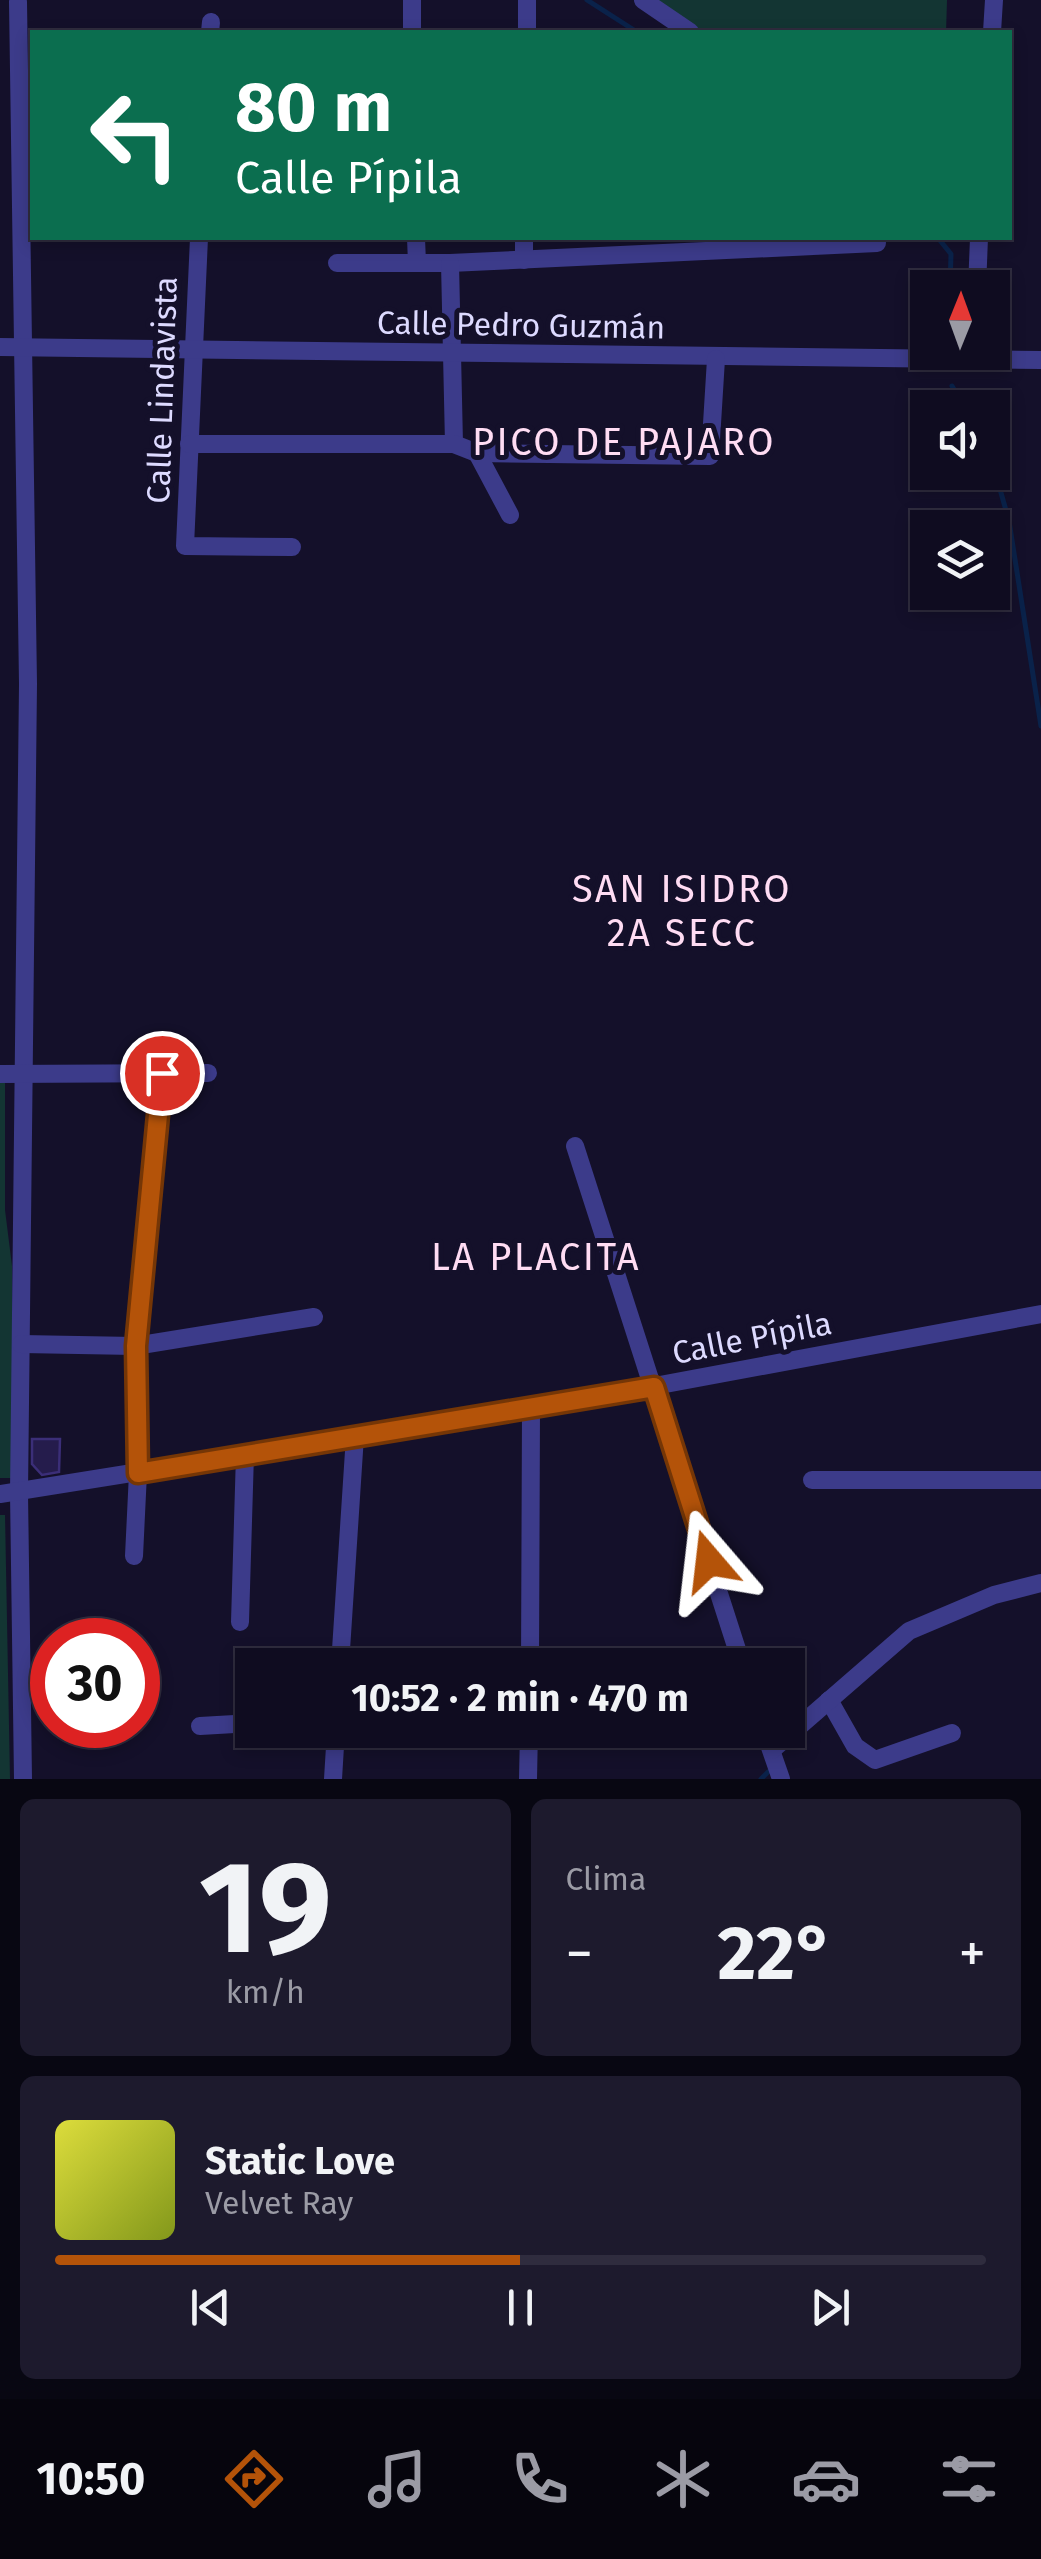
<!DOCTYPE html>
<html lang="es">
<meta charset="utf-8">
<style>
body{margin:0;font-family:"Fira Sans",sans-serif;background:#1d1a2d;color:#f1f3f6;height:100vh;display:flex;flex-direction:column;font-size:38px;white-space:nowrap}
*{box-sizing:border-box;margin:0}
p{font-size:32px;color:#9b9ba5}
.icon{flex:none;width:55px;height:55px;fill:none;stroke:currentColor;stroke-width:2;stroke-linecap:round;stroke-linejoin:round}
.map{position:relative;height:1779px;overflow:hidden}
.side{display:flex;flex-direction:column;gap:20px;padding:20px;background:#080712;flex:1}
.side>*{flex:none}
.top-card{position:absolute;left:30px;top:30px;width:982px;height:210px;border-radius:0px;box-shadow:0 5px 15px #0003,0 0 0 2px #2f2c3e;background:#0b6e4f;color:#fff;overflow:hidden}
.needle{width:65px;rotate:1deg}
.fabs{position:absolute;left:910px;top:270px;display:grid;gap:20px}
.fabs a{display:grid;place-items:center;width:100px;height:100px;border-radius:0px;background:#0f0c20;box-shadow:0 5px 15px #0003,0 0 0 2px #2f2c3e;font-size:50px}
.speed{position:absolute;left:30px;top:1618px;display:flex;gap:20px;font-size:50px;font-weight:700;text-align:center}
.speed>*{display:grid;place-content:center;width:130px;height:130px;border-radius:50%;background:#0f0c20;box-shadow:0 5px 15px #0003,0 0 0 2px #2f2c3e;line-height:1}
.speed .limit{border:15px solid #d22;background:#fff;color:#111}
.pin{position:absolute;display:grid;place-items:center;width:85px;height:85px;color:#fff;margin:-42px;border:5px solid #fff;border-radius:50%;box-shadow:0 2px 10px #0007}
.me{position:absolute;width:110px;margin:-55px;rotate:343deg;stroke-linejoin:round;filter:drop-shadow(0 0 8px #0008)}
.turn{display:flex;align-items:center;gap:35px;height:210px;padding:0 40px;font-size:45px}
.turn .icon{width:130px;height:130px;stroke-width:2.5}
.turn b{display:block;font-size:70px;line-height:85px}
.big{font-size:75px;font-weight:700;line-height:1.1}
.side .tile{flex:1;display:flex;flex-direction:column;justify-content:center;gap:15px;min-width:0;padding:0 35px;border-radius:15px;background:#1d1a2d}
.side .dial{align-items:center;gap:0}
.dial b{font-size:130px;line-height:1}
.song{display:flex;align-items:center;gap:30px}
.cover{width:120px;height:120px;border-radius:15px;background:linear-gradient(135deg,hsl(60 70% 55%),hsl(70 70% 35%))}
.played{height:10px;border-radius:5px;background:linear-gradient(90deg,#b45309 50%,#2f2c3e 50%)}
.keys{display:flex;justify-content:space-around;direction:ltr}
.heat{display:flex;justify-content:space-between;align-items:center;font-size:55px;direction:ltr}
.side .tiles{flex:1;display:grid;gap:20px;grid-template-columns:1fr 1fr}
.tile:last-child{grid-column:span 2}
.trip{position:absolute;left:235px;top:1648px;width:570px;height:100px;border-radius:0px;background:#0f0c20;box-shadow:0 5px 15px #0003,0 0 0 2px #2f2c3e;font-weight:700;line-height:100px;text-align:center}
.tabs{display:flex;height:160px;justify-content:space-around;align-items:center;background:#06050d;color:#9b9ba5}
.tabs .icon{width:70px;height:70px}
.tabs .current{color:#b45309}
.tabs b{font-size:45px;color:#f1f3f6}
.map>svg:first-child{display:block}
.green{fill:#133533}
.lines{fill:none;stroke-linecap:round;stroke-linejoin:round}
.stream{stroke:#0a224a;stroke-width:5}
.building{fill:#251c4c;stroke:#3b2e78;stroke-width:2.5}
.street{stroke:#3c3b8a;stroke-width:18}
.route-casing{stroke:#753606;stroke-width:25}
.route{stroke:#b45309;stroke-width:18}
.labels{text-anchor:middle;stroke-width:10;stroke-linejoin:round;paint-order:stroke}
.street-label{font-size:32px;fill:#dddaff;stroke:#14102a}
.quarter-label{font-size:38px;letter-spacing:2.5px;fill:#ffdcf3;stroke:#14102a}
</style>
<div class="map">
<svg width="1041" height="1779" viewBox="0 0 1041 1779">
<rect width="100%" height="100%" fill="#14102a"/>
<g class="green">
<path d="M643 0H947L946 32H690Z"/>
<path d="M0 1083H5V1210L12 1266 13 1478H0Z"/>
<path d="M0 1515H5L10 1779H0Z"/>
</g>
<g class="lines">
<g class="stream">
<path d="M587 0 637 32"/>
<path d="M938 238 951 254 950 288"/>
<path d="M952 386 965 408"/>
<path d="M992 461 1009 521 1041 726"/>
<path d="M761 1779 768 1772"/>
</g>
</g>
<path class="building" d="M32 1439H60L59 1472 42 1475 32 1464Z"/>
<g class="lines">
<g class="street">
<path d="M412 0V32"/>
<path d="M643 0 690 32"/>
<path d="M18 2 28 684 19 1493 23 1779"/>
<path d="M210 32 211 22"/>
<path d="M527 32V0"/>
<path d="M992 32 994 0"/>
<path d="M199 238 185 546 292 547"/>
<path d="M416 238 417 263"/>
<path d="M524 260V238"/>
<path d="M337 263H450L877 243"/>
<path d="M450 263 454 444"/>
<path d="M977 288 979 238"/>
<path d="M0 347 1041 360"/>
<path d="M189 444H454L477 453 710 456 716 359"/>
<path d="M477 453 510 515"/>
<path d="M0 1074 208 1073"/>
<path d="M575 1146 742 1665"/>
<path d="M21 1344 135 1346 314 1317"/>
<path d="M812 1480H1041"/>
<path d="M0 1494 531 1409 1041 1314"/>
<path d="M134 1556 138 1473 135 1346 161 1073"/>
<path d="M240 1622 245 1454"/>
<path d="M340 1665 355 1436"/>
<path d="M530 1665 531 1409"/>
<path d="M829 1700 855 1746 875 1760 952 1733"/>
<path d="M200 1726 252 1723"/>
<path d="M764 1730 781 1779"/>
<path d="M772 1750 909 1631 994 1595 1041 1583"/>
<path d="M333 1779 336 1730"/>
<path d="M528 1779 529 1730"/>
</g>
</g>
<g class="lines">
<g class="route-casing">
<path id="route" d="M162 1073 136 1346 138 1473 654 1387 709 1561"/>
</g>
<use href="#route" class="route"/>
</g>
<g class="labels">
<g class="street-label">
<text transform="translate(521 325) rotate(1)" y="11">Calle Pedro Guzmán</text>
<text transform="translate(162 390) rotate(-88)" y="11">Calle Lindavista</text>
<text transform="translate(752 1338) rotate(-11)" y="11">Calle Pípila</text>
</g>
<g class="quarter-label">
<text x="624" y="455">PICO DE PAJARO</text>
<text x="682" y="902">SAN ISIDRO<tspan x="682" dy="44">2A SECC</tspan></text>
<text x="536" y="1270">LA PLACITA</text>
</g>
</g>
</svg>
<div class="fabs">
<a><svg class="needle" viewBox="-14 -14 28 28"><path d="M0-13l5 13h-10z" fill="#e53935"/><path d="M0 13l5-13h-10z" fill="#9b9ba5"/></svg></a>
<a><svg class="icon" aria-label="sound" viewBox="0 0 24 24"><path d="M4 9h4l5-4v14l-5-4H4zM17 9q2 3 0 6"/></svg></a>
<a><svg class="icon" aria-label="layers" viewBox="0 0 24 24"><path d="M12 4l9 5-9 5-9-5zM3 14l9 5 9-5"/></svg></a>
</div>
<div class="speed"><div class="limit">30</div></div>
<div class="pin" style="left:162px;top:1073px;background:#d93025"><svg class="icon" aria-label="arrive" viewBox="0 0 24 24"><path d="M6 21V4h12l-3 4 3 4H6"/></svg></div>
<svg class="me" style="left:709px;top:1561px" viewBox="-20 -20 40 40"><path d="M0-17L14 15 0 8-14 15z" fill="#b45309" stroke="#fff" stroke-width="4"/></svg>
<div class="trip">10:52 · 2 min · 470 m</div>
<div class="top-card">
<div class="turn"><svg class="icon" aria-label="left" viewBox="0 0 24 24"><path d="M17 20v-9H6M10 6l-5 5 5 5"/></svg><div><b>80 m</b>Calle Pípila</div></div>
</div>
</div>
<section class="side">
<div class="tiles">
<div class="tile dial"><b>19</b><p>km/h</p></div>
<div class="tile"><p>Clima</p>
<div class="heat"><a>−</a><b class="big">22°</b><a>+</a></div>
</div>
<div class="tile">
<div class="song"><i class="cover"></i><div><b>Static Love</b><p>Velvet Ray</p></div></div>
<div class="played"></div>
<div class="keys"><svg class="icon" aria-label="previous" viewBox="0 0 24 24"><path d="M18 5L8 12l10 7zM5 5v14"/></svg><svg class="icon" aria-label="pause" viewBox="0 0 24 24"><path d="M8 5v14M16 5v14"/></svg><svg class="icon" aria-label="next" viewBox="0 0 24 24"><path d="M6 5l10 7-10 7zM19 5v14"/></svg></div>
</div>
</div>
</section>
<nav class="tabs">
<b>10:50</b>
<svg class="icon current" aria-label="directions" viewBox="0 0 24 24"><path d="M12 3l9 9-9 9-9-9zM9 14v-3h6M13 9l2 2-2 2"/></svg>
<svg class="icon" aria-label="music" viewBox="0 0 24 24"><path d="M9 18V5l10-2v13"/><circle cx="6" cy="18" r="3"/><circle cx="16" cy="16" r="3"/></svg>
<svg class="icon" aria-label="phone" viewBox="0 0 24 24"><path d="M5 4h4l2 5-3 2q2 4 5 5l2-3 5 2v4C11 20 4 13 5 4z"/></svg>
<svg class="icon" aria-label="climate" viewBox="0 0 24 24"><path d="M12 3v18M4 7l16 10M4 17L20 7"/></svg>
<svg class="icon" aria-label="car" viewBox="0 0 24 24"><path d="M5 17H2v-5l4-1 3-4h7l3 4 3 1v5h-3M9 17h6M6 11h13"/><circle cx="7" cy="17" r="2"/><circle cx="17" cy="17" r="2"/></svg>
<svg class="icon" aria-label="filters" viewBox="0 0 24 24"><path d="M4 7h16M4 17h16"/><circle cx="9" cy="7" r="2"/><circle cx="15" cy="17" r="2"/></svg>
</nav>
